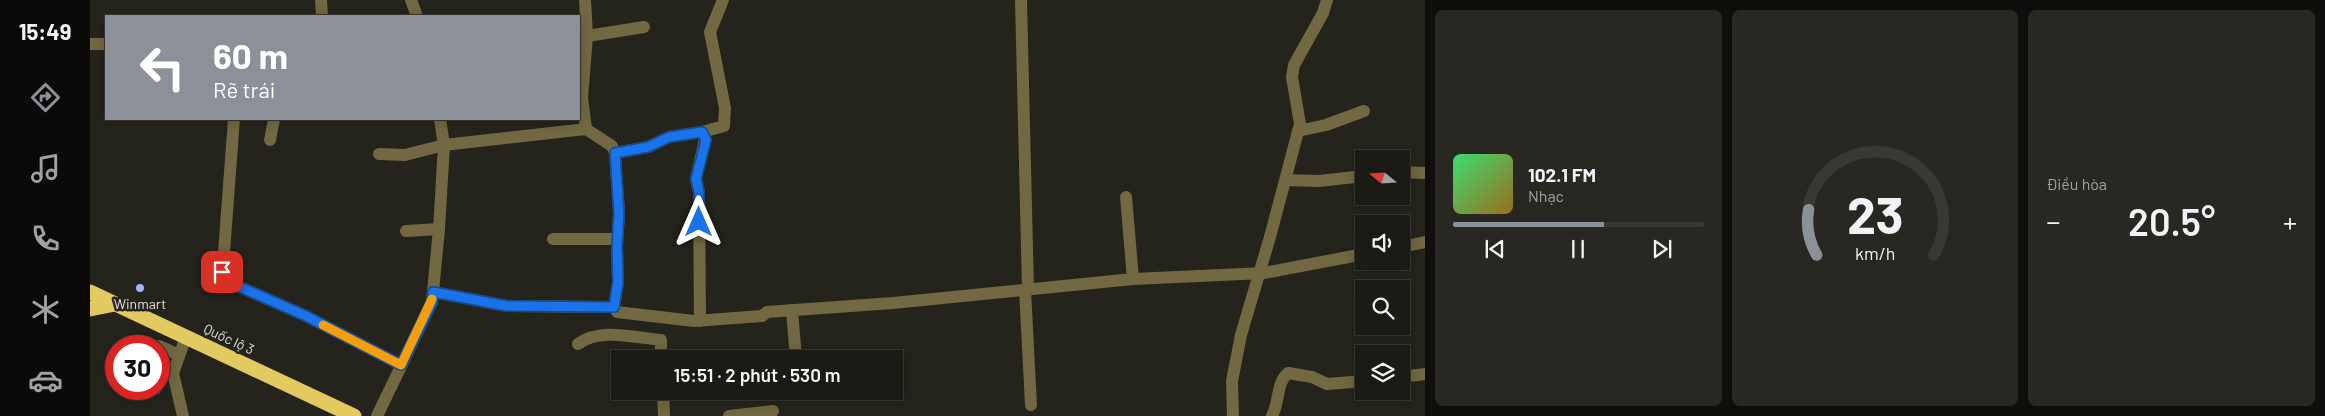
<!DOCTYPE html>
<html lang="vi">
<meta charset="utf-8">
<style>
body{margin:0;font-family:Barlow,sans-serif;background:#282722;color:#f1f3f6;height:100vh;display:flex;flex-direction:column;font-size:19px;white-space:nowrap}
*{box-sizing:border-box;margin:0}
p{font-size:16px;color:#a0a1a0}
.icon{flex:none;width:28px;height:28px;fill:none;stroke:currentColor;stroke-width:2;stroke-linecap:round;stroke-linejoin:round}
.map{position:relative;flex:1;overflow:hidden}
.sheet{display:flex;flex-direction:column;gap:10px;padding:10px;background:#0f0e0c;width:900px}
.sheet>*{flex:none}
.guide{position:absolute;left:15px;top:15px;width:475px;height:105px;border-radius:0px;box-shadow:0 2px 12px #0003,0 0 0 1px #393834;background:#8c9099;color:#fff;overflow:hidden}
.needle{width:32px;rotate:288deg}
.buttons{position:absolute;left:1265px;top:150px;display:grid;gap:10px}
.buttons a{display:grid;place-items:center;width:55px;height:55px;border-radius:0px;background:#1b1a15;box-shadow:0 2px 12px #0003,0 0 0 1px #393834;font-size:25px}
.speed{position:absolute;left:15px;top:335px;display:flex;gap:10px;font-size:25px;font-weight:700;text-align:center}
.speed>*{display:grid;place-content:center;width:65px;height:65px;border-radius:50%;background:#1b1a15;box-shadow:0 2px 12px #0003,0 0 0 1px #393834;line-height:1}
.speed .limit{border:8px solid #d22;background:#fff;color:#111}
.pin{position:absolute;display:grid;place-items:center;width:42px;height:42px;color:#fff;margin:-21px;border-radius:10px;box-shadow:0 2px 8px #0006}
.me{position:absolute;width:55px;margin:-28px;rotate:0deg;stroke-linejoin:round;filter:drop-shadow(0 0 4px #0008)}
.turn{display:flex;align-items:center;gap:18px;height:105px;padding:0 25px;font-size:22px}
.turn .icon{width:65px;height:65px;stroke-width:2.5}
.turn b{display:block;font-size:35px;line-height:42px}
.big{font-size:38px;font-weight:600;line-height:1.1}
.sheet .widget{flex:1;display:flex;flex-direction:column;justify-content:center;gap:8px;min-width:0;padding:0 18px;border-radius:8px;background:#282722}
.sheet .dial{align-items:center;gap:0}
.dial svg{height:130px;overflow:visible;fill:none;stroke:#393834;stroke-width:7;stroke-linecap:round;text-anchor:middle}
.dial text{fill:#f1f3f6;stroke:none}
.song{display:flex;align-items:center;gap:15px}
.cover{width:60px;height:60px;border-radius:8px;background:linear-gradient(135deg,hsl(140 70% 55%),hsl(40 70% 35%))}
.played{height:5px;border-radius:2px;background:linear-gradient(90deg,#8c9099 60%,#393834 60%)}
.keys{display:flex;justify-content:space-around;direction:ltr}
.heat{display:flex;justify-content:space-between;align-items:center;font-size:28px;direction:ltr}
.sheet .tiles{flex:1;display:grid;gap:10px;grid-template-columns:repeat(3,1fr)}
.trip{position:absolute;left:521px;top:350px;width:292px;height:50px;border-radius:0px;background:#1b1a15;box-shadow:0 2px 12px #0003,0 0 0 1px #393834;font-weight:600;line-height:50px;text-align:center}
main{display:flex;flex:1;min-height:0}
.tab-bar{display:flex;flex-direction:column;width:90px;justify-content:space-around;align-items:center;background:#0b0a08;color:#a0a1a0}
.tab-bar .icon{width:35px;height:35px}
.tab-bar .active{color:#8c9099}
.tab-bar b{font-size:22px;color:#f1f3f6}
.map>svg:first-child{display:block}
.building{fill:#403e36;stroke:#64625a}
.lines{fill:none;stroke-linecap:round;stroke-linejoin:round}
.minor{stroke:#726841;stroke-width:12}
.highway{stroke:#e2ca60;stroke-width:15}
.route-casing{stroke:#114b97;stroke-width:12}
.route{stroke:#1a73e8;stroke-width:9}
.slow{stroke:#f59e0b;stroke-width:9}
.poi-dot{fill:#a5b1fc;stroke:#24231c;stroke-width:2}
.labels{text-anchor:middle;stroke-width:5;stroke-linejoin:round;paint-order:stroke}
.poi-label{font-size:14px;fill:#e0dfda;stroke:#24231c}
.street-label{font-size:14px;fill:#e0dfda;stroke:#24231c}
</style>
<main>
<nav class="tab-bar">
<b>15:49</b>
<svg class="icon active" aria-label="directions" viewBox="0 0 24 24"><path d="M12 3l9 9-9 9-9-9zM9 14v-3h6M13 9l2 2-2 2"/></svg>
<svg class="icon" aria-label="music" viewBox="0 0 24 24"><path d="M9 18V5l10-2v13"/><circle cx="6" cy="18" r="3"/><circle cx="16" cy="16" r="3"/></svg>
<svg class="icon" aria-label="phone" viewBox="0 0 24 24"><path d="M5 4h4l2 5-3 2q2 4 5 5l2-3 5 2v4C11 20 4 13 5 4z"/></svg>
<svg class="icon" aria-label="climate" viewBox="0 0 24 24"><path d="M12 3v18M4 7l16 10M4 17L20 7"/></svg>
<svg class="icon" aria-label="car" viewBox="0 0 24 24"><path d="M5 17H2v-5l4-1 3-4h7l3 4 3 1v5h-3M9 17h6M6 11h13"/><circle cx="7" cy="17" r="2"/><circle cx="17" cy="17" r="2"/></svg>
</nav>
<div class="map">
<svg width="1335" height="416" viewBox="0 0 1335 416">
<rect width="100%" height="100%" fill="#24231c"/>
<path class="building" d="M69 358 78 362 76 378 69 394Z"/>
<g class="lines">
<g class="minor">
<path d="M231 0 232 16"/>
<path d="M321 0 327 16"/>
<path d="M495 0 497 36 492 98 496 129"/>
<path d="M931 0 938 290"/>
<path d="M497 36 554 27"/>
<path d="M0 44H16"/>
<path d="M144 119 132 279 216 316 311 365"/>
<path d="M1208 131 1236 125 1274 111"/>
<path d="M612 132 634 126 635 108 620 32 633 0"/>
<path d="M180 140 184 119"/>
<path d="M525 153 558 147 579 137 612 132 615 140 606 179 609 192 610 321"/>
<path d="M289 154 315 155 354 145 496 129 522 146 525 153 529 213 527 246 528 282 524 307 527 312 604 321 672 316 677 312 803 303 1043 279 1174 273 1274 254"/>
<path d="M1311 172 1335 173"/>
<path d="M1196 180 1229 181 1274 176"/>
<path d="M1036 197 1043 279"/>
<path d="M316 231 349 229"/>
<path d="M463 239H527"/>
<path d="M1311 247 1335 242"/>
<path d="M935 290 941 405"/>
<path d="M343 292 417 306 524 307"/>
<path d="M702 310 706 359"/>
<path d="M488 344C510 327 545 338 571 340V359"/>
<path d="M69 346 89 355"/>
<path d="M1311 377 1335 374"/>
<path d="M573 391 574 416"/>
<path d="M93 416 83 373 96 337"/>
<path d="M287 416 342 302 349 229 354 145 350 119"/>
<path d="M639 416 683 411"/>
<path d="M1143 416 1142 381 1151 335 1180 237 1210 124 1202 77 1204 65 1233 13 1237 0"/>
<path d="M1182 416C1190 401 1186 383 1198 373L1222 377 1237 384 1274 381"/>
</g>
<g class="highway">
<path d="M0 292 264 416"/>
<path d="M0 309 25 304"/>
</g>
</g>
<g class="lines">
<g class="route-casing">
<path id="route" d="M132 272 134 280 216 316 311 365 342 302 343 292 417 306 524 307 528 282 527 246 529 213 525 153 558 147 579 137 612 132 616 140 606 179 609 192V222"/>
</g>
<use href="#route" class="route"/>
<path class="slow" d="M233 325 311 365 342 299"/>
</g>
<circle class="poi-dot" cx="50" cy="288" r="5"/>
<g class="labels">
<g class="poi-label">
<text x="50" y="309">Winmart</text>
</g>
<g class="street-label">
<text transform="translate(139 339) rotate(25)" y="5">Quốc lộ 3</text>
</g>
</g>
</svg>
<div class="buttons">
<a><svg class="needle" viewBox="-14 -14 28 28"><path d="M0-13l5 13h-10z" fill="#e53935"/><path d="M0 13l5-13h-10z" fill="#a0a1a0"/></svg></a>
<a><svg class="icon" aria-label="sound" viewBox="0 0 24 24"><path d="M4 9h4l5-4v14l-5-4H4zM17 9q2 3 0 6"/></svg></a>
<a><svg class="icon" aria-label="search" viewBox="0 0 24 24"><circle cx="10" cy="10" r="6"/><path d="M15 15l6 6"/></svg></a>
<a><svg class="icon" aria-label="layers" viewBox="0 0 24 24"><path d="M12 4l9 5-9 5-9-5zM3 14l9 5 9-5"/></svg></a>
</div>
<div class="speed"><div class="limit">30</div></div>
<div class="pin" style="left:132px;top:272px;background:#d93025"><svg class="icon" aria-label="arrive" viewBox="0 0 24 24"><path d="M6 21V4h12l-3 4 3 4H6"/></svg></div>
<svg class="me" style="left:609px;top:222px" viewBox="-20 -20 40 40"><path d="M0-17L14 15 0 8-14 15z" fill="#1a73e8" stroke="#fff" stroke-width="4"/></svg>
<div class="trip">15:51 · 2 phút · 530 m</div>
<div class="guide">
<div class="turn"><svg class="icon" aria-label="left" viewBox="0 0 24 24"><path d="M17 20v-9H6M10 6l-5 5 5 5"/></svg><div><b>60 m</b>Rẽ trái</div></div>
</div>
</div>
<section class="sheet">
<div class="tiles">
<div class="widget">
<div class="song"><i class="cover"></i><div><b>102.1 FM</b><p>Nhạc</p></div></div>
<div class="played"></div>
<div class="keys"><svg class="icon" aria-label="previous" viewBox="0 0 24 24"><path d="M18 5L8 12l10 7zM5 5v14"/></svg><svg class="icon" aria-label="pause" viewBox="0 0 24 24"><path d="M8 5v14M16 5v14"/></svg><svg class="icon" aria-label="next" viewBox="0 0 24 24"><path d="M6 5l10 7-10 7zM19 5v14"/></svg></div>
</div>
<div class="widget dial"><svg viewBox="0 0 100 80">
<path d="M14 69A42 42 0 1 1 86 69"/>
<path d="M14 69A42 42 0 0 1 9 41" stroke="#8c9099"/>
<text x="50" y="56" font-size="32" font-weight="700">23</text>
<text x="50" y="72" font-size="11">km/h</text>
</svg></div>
<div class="widget"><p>Điều hòa</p>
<div class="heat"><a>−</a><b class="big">20.5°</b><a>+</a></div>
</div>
</div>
</section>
</main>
